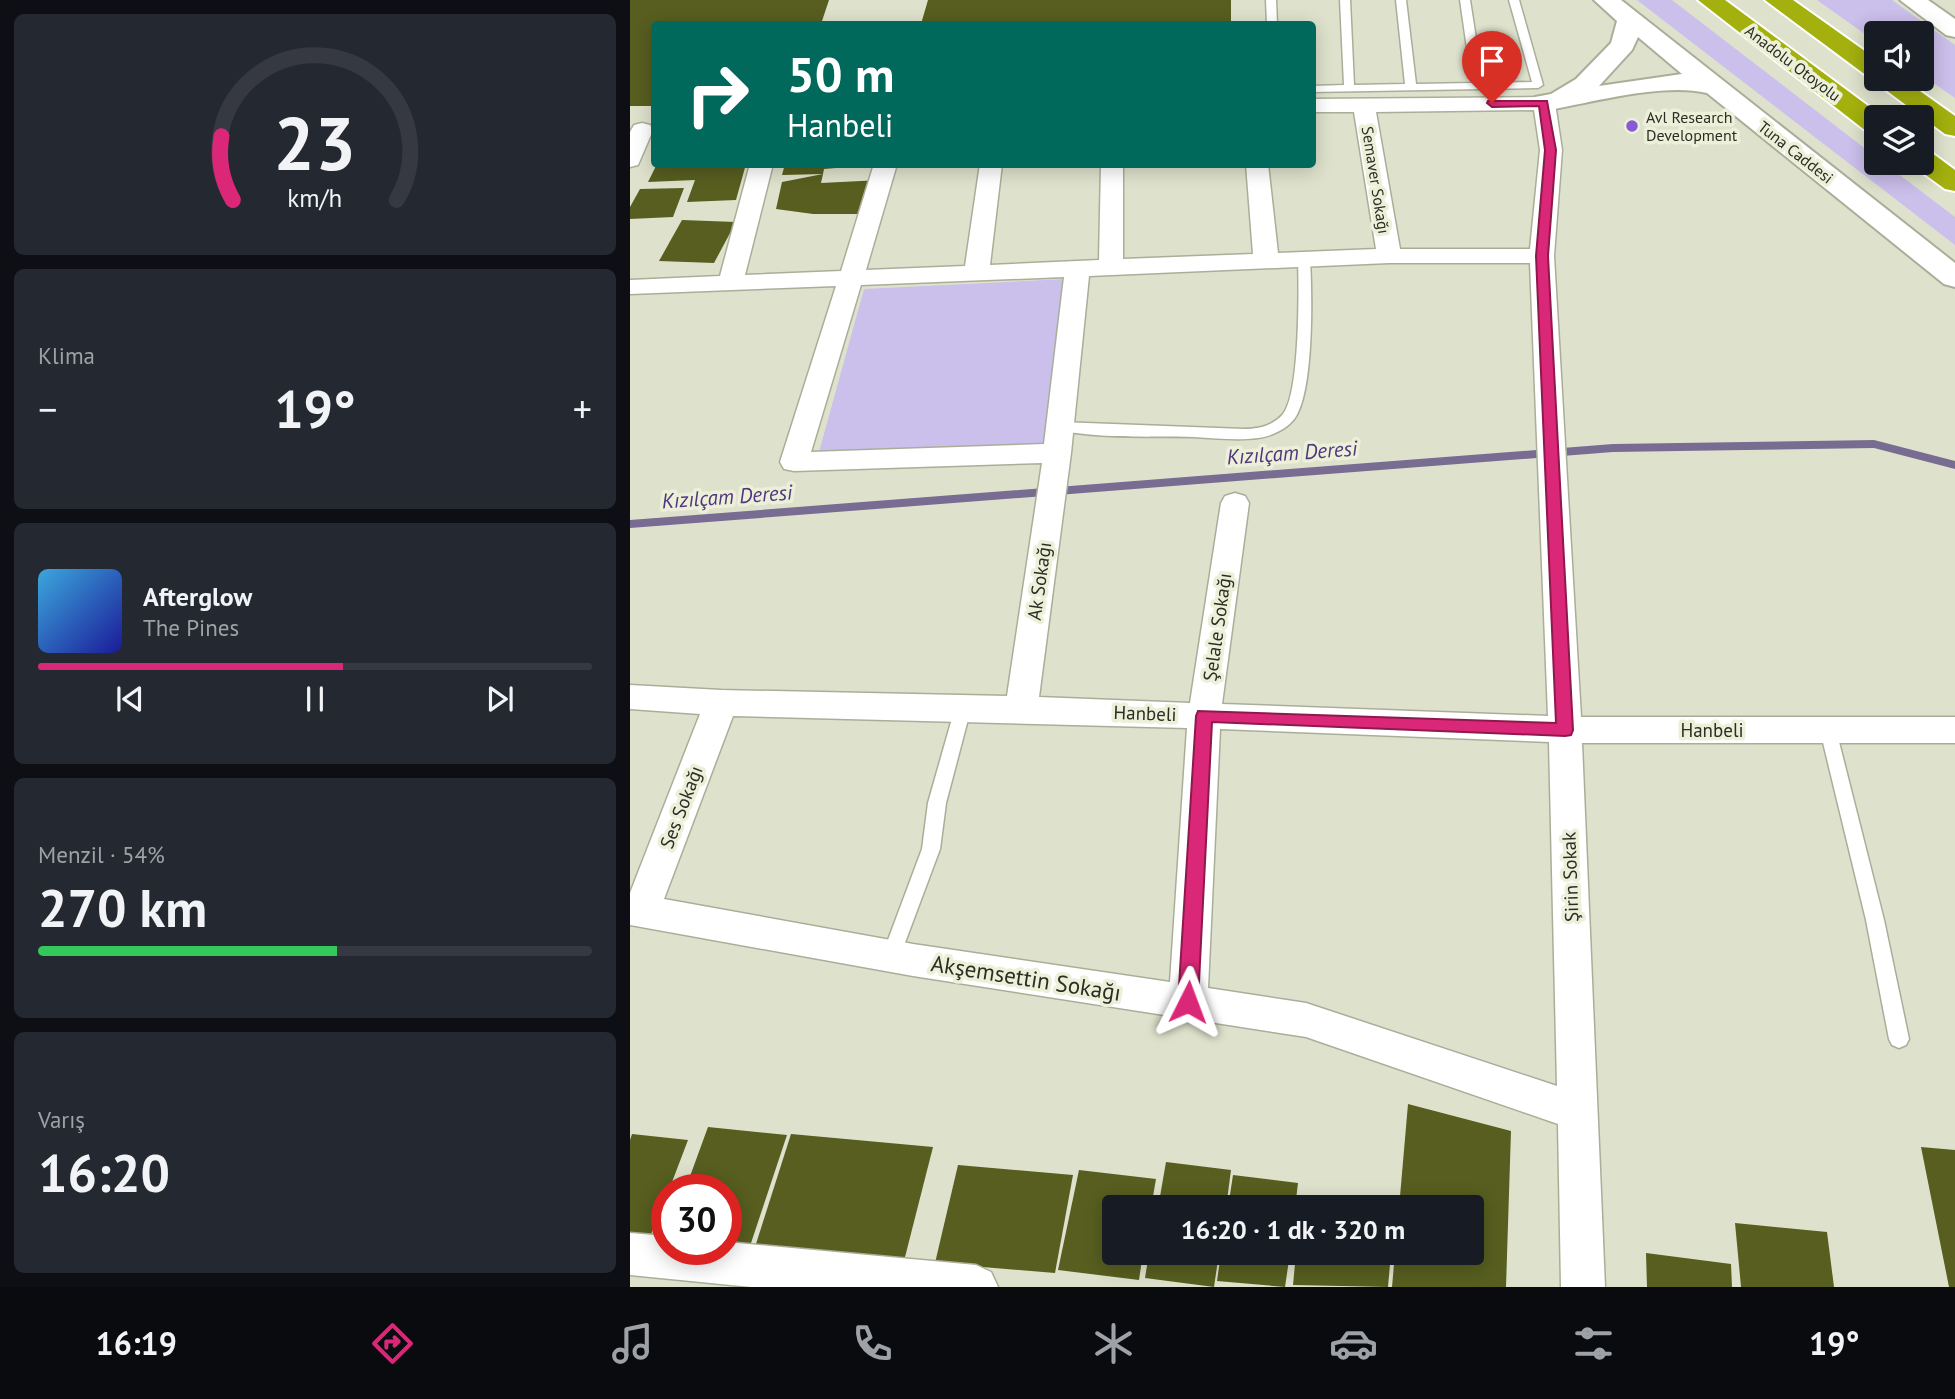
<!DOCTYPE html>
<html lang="tr">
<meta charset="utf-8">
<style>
body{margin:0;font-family:"PT Sans",sans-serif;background:#242831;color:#f1f3f6;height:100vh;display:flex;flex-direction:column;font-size:26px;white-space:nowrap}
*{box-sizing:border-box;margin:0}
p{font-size:23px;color:#9ea1a6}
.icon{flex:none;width:38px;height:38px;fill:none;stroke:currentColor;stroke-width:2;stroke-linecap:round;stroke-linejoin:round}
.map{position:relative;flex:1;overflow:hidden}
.side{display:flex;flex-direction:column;gap:14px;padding:14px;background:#0d0f14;width:630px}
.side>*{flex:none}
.hud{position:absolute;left:21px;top:21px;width:665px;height:147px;border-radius:7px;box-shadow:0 4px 18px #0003;background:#00695c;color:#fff;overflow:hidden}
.tools{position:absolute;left:1234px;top:21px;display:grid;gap:14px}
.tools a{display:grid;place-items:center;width:70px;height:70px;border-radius:7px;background:#171b24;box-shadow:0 4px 18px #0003;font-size:35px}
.speed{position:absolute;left:21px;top:1174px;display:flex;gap:14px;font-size:35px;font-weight:700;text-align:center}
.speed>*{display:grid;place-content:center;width:91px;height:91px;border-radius:50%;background:#171b24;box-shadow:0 4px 18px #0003;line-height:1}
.speed .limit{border:10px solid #d22;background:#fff;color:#111}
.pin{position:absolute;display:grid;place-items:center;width:60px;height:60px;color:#fff;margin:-72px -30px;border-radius:50% 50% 50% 0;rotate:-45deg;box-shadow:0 0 7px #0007}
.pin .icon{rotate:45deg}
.me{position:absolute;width:77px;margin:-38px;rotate:3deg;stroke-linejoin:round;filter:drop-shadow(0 0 5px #0008)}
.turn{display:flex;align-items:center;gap:24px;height:147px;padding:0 21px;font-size:32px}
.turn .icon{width:91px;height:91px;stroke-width:2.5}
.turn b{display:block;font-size:49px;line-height:60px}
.big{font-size:52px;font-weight:800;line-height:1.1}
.side .tile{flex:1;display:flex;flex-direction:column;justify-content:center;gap:10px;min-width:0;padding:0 24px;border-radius:10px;background:#242831}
.side .dial{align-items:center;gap:0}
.dial svg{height:182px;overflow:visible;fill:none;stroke:#363941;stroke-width:7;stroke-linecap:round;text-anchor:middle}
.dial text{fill:#f1f3f6;stroke:none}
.song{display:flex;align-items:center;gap:21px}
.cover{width:84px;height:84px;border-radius:10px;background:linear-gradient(135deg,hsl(200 70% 55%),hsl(240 70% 35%))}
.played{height:7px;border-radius:4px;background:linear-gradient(90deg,#db2777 55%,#363941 55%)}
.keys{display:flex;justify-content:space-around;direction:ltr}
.heat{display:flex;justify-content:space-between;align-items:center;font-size:38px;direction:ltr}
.charge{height:10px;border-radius:5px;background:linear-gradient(90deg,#34c759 54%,#363941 0)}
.trip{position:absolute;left:472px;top:1195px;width:382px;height:70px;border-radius:7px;background:#171b24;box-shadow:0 4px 18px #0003;font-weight:800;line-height:70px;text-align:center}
.dock{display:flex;height:112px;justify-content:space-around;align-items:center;background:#090b0e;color:#9ea1a6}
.dock .icon{width:49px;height:49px}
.dock .current{color:#db2777}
.dock b{font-size:32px;color:#f1f3f6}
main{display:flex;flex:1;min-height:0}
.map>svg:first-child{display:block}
.green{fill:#cbbfeb}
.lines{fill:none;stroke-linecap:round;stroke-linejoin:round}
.stream{fill:#786c92;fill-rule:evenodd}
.building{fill:#575e1f}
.lane-casing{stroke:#aaae99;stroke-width:3}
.street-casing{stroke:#aaae99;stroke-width:3}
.secondary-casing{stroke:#aaae99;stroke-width:4}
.highway-casing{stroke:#fff;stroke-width:4}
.lane{fill:#fff;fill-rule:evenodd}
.street{fill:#fff;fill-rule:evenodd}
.secondary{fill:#fff;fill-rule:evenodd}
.highway{fill:#a3b00e;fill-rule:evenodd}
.route{fill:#db2777;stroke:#8e194d;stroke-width:2}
.poi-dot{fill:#885ad3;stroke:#ecf0d9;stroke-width:2.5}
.labels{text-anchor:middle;stroke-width:7;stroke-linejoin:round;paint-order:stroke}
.far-street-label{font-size:16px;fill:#2c2d25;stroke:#ecf0d9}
.far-poi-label{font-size:16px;fill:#2c2d25;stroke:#ecf0d9;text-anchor:start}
.street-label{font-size:19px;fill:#2c2d25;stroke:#ecf0d9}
.water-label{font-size:21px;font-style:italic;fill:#50367d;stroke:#ecf0d9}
.near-street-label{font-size:23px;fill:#2c2d25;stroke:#ecf0d9}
</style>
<main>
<section class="side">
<div class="tile dial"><svg viewBox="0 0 100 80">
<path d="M14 69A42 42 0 1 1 86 69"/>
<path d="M14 69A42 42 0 0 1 9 41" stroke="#db2777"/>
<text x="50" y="56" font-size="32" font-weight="700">23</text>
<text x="50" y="72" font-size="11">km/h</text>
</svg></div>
<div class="tile"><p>Klima</p>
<div class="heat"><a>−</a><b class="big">19°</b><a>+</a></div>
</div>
<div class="tile">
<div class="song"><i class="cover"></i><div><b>Afterglow</b><p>The Pines</p></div></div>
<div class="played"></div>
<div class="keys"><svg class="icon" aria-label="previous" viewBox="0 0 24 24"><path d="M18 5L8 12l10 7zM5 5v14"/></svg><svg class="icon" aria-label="pause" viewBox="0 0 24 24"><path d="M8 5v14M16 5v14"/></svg><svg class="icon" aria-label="next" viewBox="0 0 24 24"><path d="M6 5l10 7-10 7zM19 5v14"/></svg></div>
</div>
<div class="tile"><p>Menzil · 54%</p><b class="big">270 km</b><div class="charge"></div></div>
<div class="tile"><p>Varış</p><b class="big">16:20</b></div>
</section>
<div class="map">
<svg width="1325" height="1287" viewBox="0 0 1325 1287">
<rect width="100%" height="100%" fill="#dee2cc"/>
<g class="green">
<path d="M1007 0H1042L1246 157V163H1254L1325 217V245Z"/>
<path d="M1187 0H1262L1325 45V98L1292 75V33H1246V42Z"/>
<path d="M436 279 417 445 189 452 234 289Z"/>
</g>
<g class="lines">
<path class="stream" d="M1244 440 1325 461V469L1244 448 983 452 0 528V520L983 444Z"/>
</g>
<g class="building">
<path d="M0 0H199L191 24H24V106H0Z"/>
<path d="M298 0H601V24H291Z"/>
<path d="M27 164H116L106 200 57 202 65 180 18 182Z"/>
<path d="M155 164H230V166L194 169 193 174 152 175Z"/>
<path d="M193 174 191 183 251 180 239 214H183L146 209 152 182Z"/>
<path d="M54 188 43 217 0 219V207L10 189Z"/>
<path d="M52 220 106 222 84 263 29 261Z"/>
<path d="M778 1104 881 1131 876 1287H762L765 1253H842V1208H769Z"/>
<path d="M78 1127 157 1135 120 1246 96 1243V1190H55Z"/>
<path d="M2 1134 58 1140 39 1190H37L18 1243 0 1241V1140Z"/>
<path d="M161 1134 303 1147 274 1261 125 1247Z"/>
<path d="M1291 1147 1325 1150V1287H1319Z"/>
<path d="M536 1162 601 1170 596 1208H528Z"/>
<path d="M328 1165 443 1175 425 1273 305 1263Z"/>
<path d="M449 1170 526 1179 521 1208H485V1253H513L509 1280 428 1270Z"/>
<path d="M603 1175 668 1183 665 1208H598Z"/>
<path d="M673 1199 732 1206V1208H672Z"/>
<path d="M1105 1223 1197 1232 1204 1287H1111Z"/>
<path d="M519 1253H589L584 1287 515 1278Z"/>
<path d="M591 1253H660L655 1287 587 1281Z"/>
<path d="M666 1253H761L758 1287 663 1285Z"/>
<path d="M1016 1253 1101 1264 1102 1287H1017Z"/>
</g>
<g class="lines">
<g class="lane-casing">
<g id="lane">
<path d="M636 0H646L647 24H637Z"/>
<path d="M710 0H720L724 85 775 84 766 0H776L786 84 842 83 830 0H840L853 83 902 82 879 0H889L913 85 908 88 682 92V86L714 85Z"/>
<path d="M674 255 680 259C682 294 684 390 665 418 657 429 642 436 628 438 607 441 585 438 564 437 524 436 462 439 425 429L423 426 430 422 614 429C628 429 643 426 653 414 670 393 669 289 668 259Z"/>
<path d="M333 702 339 704 341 708 316 803 310 849 270 956 268 962 261 964 254 962 252 956 292 849 298 803 325 708 327 704Z"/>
<path d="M1198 724 1204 725 1206 730 1254 920 1279 1039 1276 1045 1269 1048 1262 1045 1259 1039 1236 920 1190 730 1192 725Z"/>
</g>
</g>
<g class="street-casing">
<g id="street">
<path d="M914 97 922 98 925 103 932 150 924 256 951 717H1325V743H952L975 1287H931L928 1124 676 1037 283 976 0 925V893L70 714 0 709V685L91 690 377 696 412 463 164 471 154 469 150 462 206 286 0 294V280L90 276 120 164H143L115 275 211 271 244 164H267L236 270 335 266 350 164H372L360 265 469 260 471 164H493V259L623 254 616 164H638L648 253 746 249 724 112H682V99ZM904 110 910 150 900 249H770L746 112ZM759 263H900L918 716 592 704 619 503 615 496 605 493 595 496 591 503 560 703 409 697 441 453 459 276ZM434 277 414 444 181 452 231 285ZM103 716 557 728 540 982 283 944 34 899ZM590 729 919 742 927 1086 676 1003 578 988Z"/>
<path d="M12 123 20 125 23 130 8 165 0 167V132L4 125Z"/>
<path d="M0 1233 37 1236V1250H96V1242L346 1265 361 1272 368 1287H121L0 1275Z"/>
</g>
</g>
<g class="secondary-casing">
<g id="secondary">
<path d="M964 0H991L1325 263V287L1314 284 1077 93C1033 82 959 103 914 111L905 109 901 103 905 97 921 94 946 79 981 43 987 21ZM1008 37 1052 74 969 86 1002 50Z"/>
<path d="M1270 0H1298L1325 19V37L1316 35Z"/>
</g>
</g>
<g class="highway-casing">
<g id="highway">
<path d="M1068 0H1095L1253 117H1246V133L1236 131Z"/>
<path d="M1135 0H1163L1246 59V79H1273L1325 116V136L1315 134Z"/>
<path d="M1292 151 1302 153 1325 170V191L1315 189 1282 165 1281 163H1292Z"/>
</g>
</g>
<use href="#lane" class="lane"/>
<use href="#street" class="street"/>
<use href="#secondary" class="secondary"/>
<use href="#highway" class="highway"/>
</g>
<path class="route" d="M858 101H917L926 150 918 256 943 730 941 735 935 736 582 722 568 1002 565 1008 558 1011 551 1008 548 1002 566 716 568 711 926 723 906 256 915 150 909 106 862 107 857 103Z"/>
<circle class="poi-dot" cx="1002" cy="126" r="7"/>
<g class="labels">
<g class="far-street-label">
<text transform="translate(1163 63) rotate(37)" y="6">Anadolu Otoyolu</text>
<text transform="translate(1166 152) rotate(38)" y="6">Tuna Caddesi</text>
<text transform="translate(746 180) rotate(81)" y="6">Semaver Sokağı</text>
</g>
<g class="far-poi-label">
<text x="1016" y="123">Avl Research<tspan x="1016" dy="18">Development</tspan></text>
</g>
<g class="street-label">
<text transform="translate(409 581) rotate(-82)" y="7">Ak Sokağı</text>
<text transform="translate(587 627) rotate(-82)" y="7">Şelale Sokağı</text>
<text transform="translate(515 713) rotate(2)" y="7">Hanbeli</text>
<text x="1082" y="737">Hanbeli</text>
<text transform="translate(51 807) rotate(-69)" y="7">Ses Sokağı</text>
<text transform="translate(940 877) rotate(-92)" y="7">Şirin Sokak</text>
</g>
<g class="water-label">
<text transform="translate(662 453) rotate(-4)" y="7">Kızılçam Deresi</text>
<text transform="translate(97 497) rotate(-4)" y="7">Kızılçam Deresi</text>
</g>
<g class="near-street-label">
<text transform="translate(396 978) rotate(9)" y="8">Akşemsettin Sokağı</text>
</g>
</g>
</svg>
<div class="tools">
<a><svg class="icon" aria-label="sound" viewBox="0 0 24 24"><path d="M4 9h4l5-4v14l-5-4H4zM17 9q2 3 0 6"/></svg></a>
<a><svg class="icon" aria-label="layers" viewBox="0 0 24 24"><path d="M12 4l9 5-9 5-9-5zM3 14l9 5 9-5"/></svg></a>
</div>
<div class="speed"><div class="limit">30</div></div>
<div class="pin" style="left:862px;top:103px;background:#d93025"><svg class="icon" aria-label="arrive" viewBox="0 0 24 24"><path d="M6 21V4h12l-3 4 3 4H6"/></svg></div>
<svg class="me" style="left:558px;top:1002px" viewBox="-20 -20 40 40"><path d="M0-17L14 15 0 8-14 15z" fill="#db2777" stroke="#fff" stroke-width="4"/></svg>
<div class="trip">16:20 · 1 dk · 320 m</div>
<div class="hud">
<div class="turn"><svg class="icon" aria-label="right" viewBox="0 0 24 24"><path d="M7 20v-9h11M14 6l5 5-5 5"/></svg><div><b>50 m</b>Hanbeli</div></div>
</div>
</div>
</main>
<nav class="dock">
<b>16:19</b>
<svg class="icon current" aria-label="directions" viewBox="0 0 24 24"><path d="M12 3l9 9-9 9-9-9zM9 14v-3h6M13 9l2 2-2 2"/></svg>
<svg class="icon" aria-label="music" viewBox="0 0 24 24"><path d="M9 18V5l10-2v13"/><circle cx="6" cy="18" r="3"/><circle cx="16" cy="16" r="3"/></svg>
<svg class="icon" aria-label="phone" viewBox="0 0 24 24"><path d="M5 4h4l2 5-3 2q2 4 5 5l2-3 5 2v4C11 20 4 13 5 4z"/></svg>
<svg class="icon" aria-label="climate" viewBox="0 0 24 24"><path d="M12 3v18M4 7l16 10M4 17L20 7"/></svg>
<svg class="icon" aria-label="car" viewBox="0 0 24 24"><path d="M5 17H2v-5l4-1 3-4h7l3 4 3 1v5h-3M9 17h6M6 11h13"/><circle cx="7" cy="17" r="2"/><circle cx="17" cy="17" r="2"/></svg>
<svg class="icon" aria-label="filters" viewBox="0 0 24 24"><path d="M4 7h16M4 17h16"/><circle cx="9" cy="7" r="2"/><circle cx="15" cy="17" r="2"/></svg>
<b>19°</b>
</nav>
